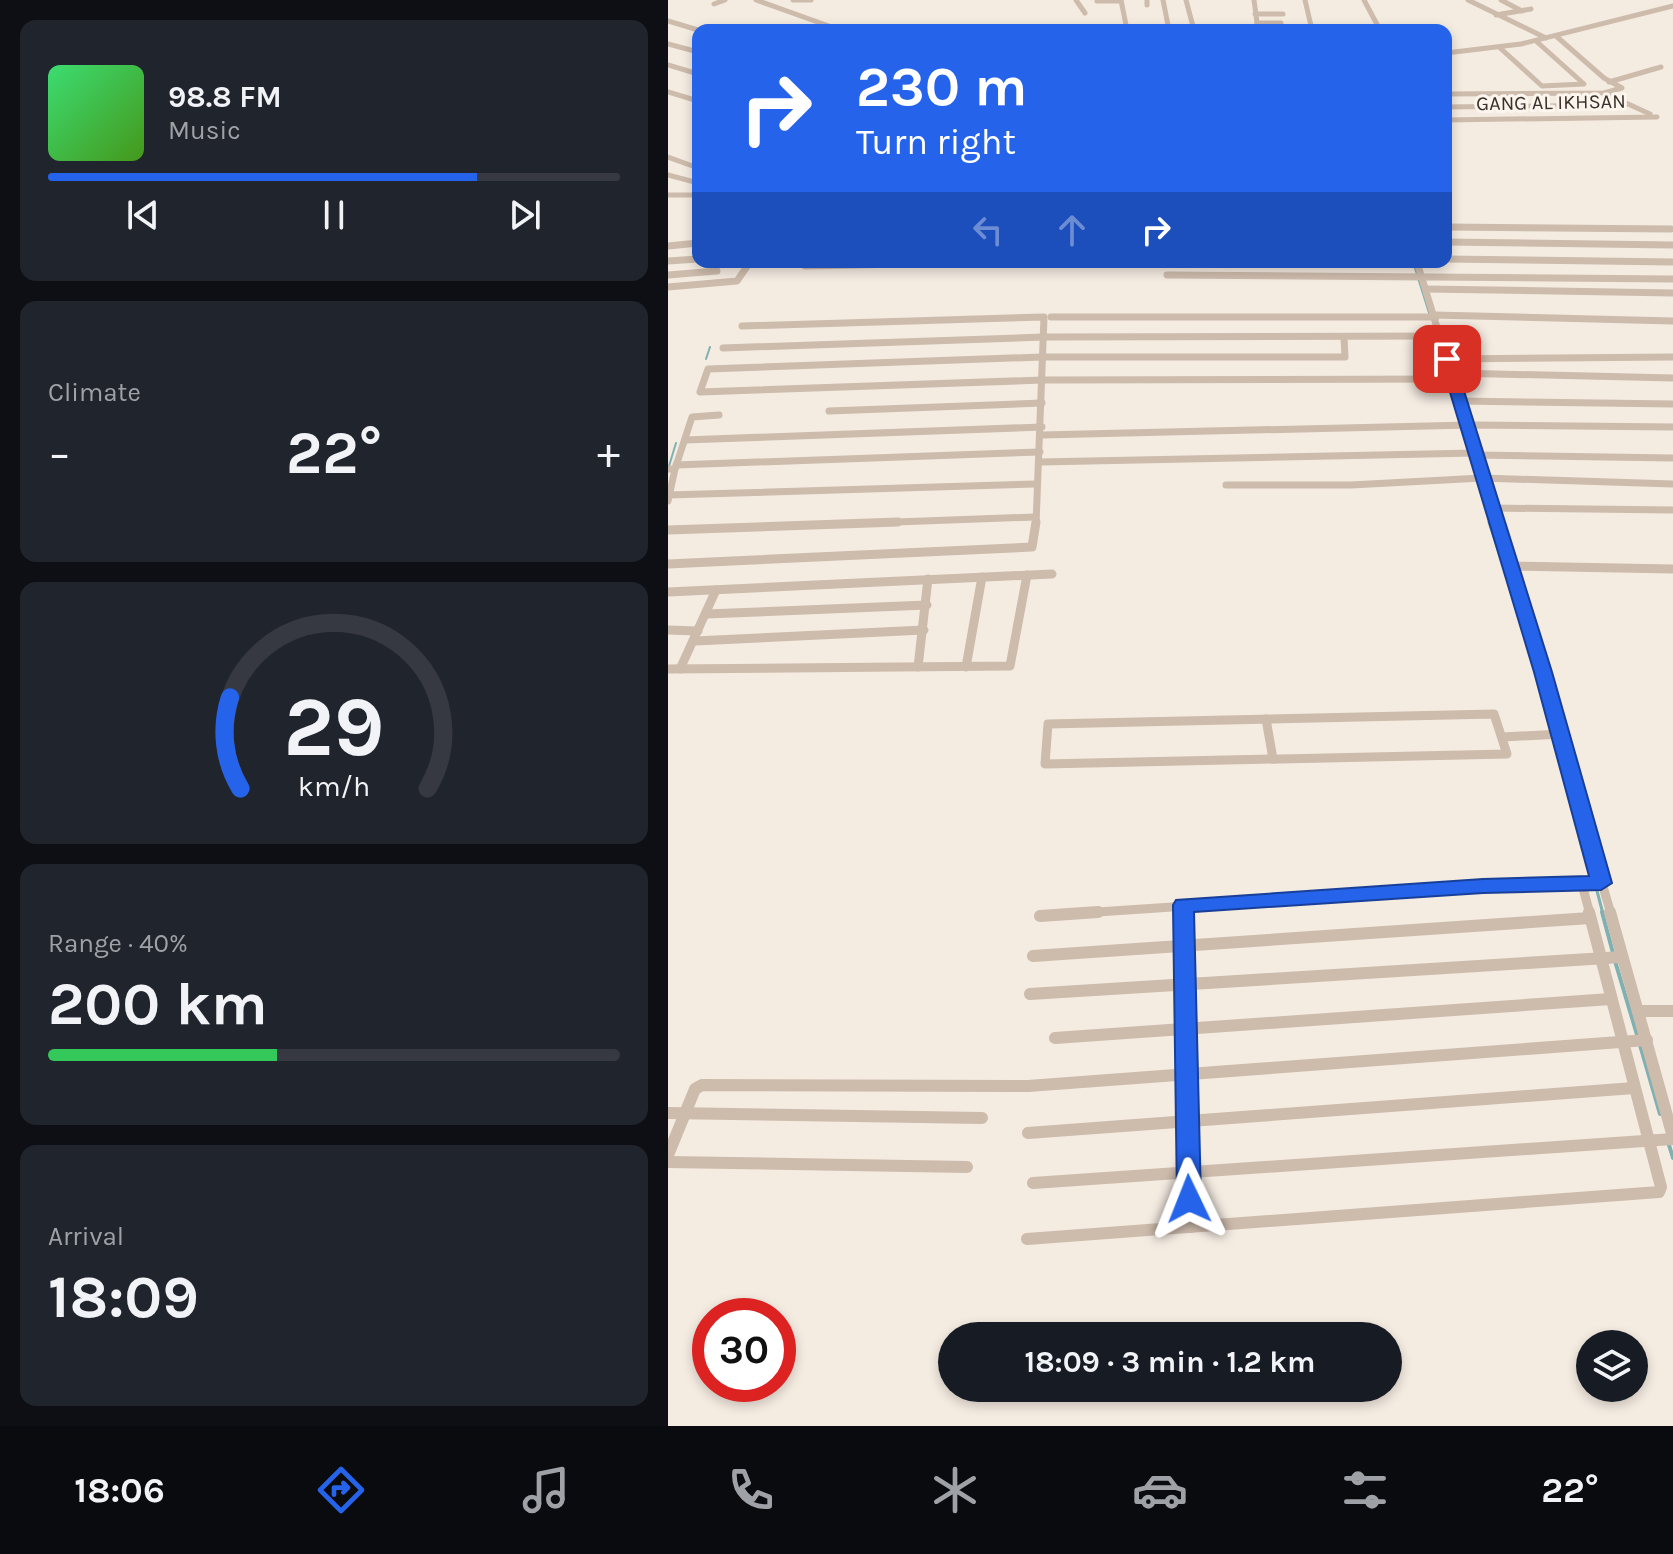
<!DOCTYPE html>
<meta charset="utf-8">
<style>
body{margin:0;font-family:Karla,sans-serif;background:#20242c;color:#f1f3f6;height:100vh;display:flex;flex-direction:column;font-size:30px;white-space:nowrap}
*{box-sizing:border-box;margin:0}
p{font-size:26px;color:#9ea1a6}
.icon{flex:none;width:44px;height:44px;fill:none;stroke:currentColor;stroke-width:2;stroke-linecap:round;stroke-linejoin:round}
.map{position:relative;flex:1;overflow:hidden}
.side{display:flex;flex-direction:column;gap:20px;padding:20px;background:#0d0f14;width:668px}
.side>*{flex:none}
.top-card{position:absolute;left:24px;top:24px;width:760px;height:244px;border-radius:16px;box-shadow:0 4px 12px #0003;background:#2563eb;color:#fff;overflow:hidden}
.buttons{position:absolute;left:908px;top:1330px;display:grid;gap:16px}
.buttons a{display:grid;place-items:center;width:72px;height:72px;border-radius:50%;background:#171b24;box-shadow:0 4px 12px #0003;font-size:40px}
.speed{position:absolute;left:24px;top:1298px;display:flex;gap:16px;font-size:40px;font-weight:700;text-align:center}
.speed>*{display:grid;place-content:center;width:104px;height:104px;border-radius:50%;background:#171b24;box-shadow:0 4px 12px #0003;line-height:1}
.speed .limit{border:12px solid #d22;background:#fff;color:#111}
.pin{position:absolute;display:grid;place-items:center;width:68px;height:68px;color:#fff;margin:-34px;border-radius:16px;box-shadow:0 4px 12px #0006}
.me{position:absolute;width:88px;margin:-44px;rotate:358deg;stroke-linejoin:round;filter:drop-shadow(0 0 6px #0008)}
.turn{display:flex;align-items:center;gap:28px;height:168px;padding:0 32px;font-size:36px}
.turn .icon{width:104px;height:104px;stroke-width:2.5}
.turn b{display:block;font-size:56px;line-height:68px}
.lanes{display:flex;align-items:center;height:76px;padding:0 32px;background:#0003;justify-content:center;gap:40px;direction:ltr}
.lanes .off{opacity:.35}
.big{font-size:60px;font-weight:700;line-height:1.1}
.side .card{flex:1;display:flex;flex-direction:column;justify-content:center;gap:12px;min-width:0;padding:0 28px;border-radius:16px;background:#20242c}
.side .dial{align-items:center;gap:0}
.dial svg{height:208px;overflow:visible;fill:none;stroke:#363941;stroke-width:7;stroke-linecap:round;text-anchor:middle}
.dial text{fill:#f1f3f6;stroke:none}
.song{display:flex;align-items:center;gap:24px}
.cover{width:96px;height:96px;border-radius:12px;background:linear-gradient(135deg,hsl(140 70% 55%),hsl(100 70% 35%))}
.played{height:8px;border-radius:4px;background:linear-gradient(90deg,#2563eb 75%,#363941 75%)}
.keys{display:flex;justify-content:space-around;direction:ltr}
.heat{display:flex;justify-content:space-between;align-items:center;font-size:44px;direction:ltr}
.charge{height:12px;border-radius:6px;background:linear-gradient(90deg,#34c759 40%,#363941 0)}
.trip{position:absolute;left:270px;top:1322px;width:464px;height:80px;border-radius:40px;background:#171b24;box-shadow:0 4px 12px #0003;font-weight:700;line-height:80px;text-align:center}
.menu{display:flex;height:128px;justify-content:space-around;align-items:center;background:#090b0e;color:#9ea1a6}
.menu .icon{width:56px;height:56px}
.menu .on{color:#2563eb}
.menu b{font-size:36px;color:#f1f3f6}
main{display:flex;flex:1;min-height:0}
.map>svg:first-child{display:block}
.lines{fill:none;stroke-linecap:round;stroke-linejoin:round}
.stream-far2{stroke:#7fb0b2;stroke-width:2}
.stream-far1{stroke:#7fb0b2;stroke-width:3}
.stream{stroke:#7fb0b2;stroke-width:4}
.street-far3{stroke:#cdbbac;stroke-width:5}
.street-far2{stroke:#cdbbac;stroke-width:7}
.street-far1{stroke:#cdbbac;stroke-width:9}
.street{stroke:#cdbbac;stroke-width:12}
.route{fill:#2563eb;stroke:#184099;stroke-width:2}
.labels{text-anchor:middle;stroke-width:6;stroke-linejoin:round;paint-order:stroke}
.far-street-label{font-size:20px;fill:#3b302b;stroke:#fbf5ee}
</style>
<main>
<section class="side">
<div class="card">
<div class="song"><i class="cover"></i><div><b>98.8 FM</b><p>Music</p></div></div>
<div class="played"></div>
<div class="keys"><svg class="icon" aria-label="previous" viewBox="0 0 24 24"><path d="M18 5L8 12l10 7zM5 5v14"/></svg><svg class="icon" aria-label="pause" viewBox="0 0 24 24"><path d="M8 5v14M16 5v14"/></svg><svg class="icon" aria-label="next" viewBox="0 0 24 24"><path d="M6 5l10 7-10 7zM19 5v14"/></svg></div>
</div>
<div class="card"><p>Climate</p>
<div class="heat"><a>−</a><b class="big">22°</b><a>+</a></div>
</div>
<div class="card dial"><svg viewBox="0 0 100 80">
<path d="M14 69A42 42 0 1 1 86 69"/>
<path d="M14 69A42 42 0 0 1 10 34" stroke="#2563eb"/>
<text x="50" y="56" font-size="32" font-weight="700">29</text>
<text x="50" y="72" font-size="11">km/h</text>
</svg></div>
<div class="card"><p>Range · 40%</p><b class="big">200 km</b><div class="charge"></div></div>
<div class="card"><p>Arrival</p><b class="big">18:09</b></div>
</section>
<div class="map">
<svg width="1005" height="1426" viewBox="0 0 1005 1426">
<rect width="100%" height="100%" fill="#f4ebe1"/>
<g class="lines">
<g class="stream-far2">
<path d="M745 262 762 316"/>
<path d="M38 359 42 347"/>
<path d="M782 380 822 524"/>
<path d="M1 466 8 443"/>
</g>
<g class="stream-far1">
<path d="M821 522 847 599"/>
<path d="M887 737 926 880"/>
<path d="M928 887 935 914"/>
</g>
<g class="stream">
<path d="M934 912 945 953"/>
<path d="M947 961 970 1038"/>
<path d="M972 1045 992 1114"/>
<path d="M1001 1145 1005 1158"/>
</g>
<g class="street-far3">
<path d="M88 0 172 30"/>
<path d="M125 0H143"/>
<path d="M408 0 417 13"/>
<path d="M453 0 459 30"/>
<path d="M479 0V5"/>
<path d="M495 0 501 30"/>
<path d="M518 0 526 30"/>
<path d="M586 0 590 30"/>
<path d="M637 0 644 30"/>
<path d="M696 0 712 30"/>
<path d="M800 0 878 38"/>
<path d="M833 0 854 11"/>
<path d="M429 1H453"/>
<path d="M46 4 57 0"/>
<path d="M587 14H615"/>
<path d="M828 15 863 9"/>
<path d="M0 21 30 30"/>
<path d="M589 23H613"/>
<path d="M0 44 30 52"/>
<path d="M831 47 874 86 916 84 868 41"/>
<path d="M778 53 853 44 1005 6"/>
<path d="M0 65 30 74"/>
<path d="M941 82 993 67"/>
<path d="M0 92 30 101"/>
<path d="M936 93 982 114"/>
<path d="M778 94 936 93 954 88 936 78 888 36"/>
<path d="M778 107 958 105"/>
<path d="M778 120 989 117"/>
<path d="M0 157 30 168"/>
<path d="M0 175 30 183"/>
<path d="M0 195H30"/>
</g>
<g class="street-far2">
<path d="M778 227 1003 229"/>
<path d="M778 242 1005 245"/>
<path d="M0 246 30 243"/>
<path d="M778 259 1005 262"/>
<path d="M0 261 30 259"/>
<path d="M749 262 829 524"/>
<path d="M137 266 335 262"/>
<path d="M0 275 49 271"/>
<path d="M499 275 1005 279"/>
<path d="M0 287 69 281 82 262"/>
<path d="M758 289 1005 293"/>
<path d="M767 315 1005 321"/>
<path d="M383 317H768"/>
<path d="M74 326 376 317 368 524"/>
<path d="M676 337 677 357H374L40 369 32 392 375 380 786 379"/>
<path d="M55 348 376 337 774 336"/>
<path d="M779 359 1005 357"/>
<path d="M785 373 1005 378"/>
<path d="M792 401 1005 404"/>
<path d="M161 411 374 403"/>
<path d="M374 435 801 425 1005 427"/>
<path d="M17 440 374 427"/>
<path d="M807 455 1005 458"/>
<path d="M372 462 807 453"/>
<path d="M8 465 372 452"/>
<path d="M0 469H7L24 417 51 415"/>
<path d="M558 485H683L814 478 1005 484"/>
<path d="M0 495 368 484"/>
<path d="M0 501 7 469"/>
<path d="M822 508 1005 510"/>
<path d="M174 524 366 517"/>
</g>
<g class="street-far1">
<path d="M829 522 943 914"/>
<path d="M0 530 230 522"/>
<path d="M0 564 364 547 368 522"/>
<path d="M841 566 1005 569"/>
<path d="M0 592 384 574"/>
<path d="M38 614 259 605"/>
<path d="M0 630 30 631"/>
<path d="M27 641 256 630"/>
<path d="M250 667 260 579"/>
<path d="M298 667 314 577"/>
<path d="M0 669 342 666 359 575"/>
<path d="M12 669 48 590"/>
<path d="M826 714 839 754 377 764 380 724Z"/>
<path d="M598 719 605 759"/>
<path d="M834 737 893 734"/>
<path d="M913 881 922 914"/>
<path d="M515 905V914"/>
<path d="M400 914 815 886 933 883"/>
</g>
<g class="street">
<path d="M515 912 523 1227"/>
<path d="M942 912 1005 1137"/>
<path d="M372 916 430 912"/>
<path d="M365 956 922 918"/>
<path d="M362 994 954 957"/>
<path d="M970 1011H1005"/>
<path d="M387 1038 943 999"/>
<path d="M0 1113 314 1118"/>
<path d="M360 1133 966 1088"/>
<path d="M0 1155 27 1089 34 1085 360 1086 979 1040"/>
<path d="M0 1162 299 1167"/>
<path d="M365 1183 1005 1139"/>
<path d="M359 1239 991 1192 993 1187 921 912"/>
</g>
</g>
<path class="route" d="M779 355 786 359 884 672 944 883 933 890 815 893 526 912 533 1199 530 1207 521 1209 513 1207 509 1199 505 905 508 900 815 879 921 876 866 672 772 359Z"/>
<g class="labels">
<g class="far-street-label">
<text transform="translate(883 102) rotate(-1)" y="7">GANG AL IKHSAN</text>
</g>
</g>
</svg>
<div class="buttons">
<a><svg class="icon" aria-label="layers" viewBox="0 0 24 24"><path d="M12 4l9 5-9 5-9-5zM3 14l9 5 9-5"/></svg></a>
</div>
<div class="speed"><div class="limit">30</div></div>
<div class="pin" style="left:779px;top:359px;background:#d93025"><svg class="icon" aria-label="arrive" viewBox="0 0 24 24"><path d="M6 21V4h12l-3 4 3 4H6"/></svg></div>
<svg class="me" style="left:521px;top:1199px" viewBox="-20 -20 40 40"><path d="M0-17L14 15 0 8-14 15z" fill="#2563eb" stroke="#fff" stroke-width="4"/></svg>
<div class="trip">18:09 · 3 min · 1.2 km</div>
<div class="top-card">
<div class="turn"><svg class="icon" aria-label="right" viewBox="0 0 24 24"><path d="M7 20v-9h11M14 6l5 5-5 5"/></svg><div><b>230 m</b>Turn right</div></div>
<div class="lanes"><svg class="icon off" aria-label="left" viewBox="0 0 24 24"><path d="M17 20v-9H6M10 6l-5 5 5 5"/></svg><svg class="icon off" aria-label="ahead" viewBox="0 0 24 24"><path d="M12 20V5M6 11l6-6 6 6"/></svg><svg class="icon" aria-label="right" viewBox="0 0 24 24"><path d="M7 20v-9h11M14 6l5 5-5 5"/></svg></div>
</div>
</div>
</main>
<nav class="menu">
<b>18:06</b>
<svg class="icon on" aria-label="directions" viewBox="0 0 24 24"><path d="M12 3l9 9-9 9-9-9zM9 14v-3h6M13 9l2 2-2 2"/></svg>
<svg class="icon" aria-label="music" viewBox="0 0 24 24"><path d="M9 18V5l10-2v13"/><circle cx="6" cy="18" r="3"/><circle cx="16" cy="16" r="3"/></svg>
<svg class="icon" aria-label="phone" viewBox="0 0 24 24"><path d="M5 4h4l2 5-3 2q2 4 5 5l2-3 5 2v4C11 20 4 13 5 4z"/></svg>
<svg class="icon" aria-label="climate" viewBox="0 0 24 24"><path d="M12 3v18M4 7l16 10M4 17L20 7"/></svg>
<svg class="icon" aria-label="car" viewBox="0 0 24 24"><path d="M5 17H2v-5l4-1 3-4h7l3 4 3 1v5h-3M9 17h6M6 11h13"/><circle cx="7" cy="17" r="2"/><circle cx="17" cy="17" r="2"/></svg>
<svg class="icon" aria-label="filters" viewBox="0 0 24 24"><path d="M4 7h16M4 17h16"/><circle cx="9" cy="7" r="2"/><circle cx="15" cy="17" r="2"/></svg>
<b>22°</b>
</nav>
